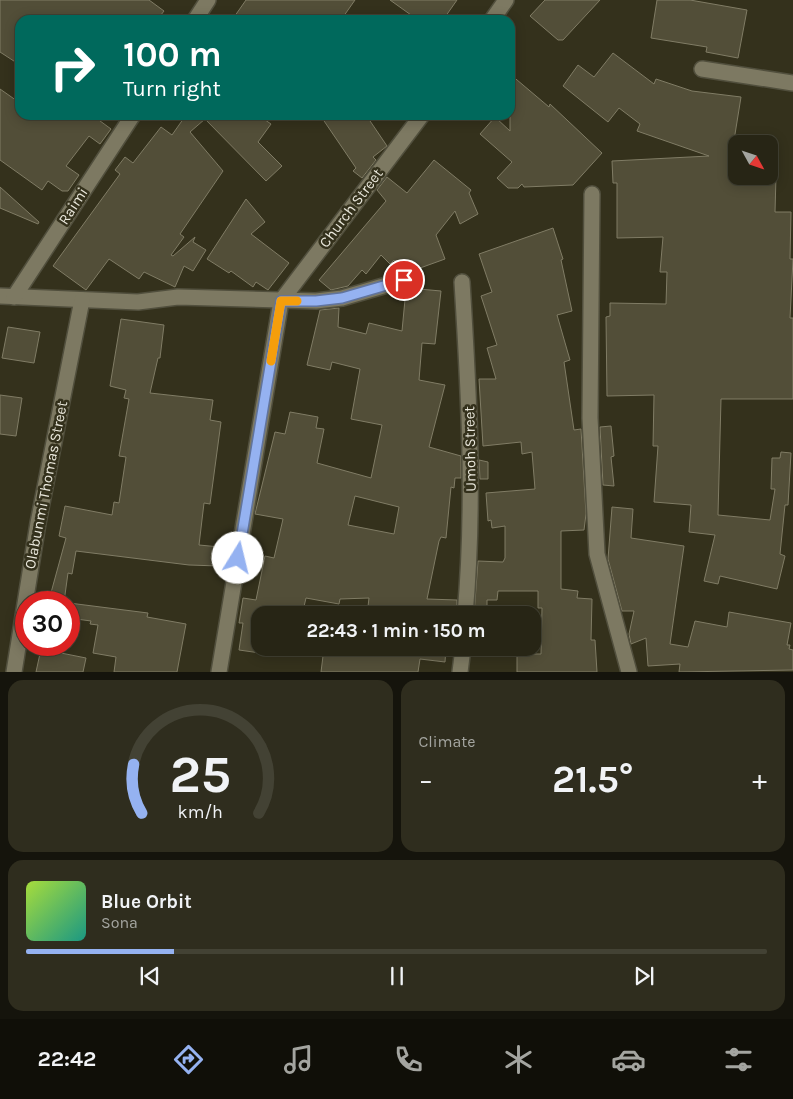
<!DOCTYPE html>
<meta charset="utf-8">
<style>
body{margin:0;font-family:Karla,sans-serif;background:#2f2d1e;color:#f1f3f6;height:100vh;display:flex;flex-direction:column;font-size:19px;white-space:nowrap}
*{box-sizing:border-box;margin:0}
p{font-size:16px;color:#a4a5a0}
.icon{flex:none;width:28px;height:28px;fill:none;stroke:currentColor;stroke-width:2;stroke-linecap:round;stroke-linejoin:round}
.map{position:relative;height:672px;overflow:hidden}
.side{display:flex;flex-direction:column;gap:8px;padding:8px;background:#15140c;flex:1}
.side>*{flex:none}
.top-card{position:absolute;left:15px;top:15px;width:500px;height:105px;border-radius:15px;box-shadow:0 2px 12px #0003,0 0 0 1px #434234;background:#00695c;color:#fff;overflow:hidden}
.needle{width:32px;rotate:130deg}
.buttons{position:absolute;left:728px;top:135px;display:grid;gap:10px}
.buttons a{display:grid;place-items:center;width:50px;height:50px;border-radius:10px;background:#272515;box-shadow:0 2px 12px #0003,0 0 0 1px #434234;font-size:25px}
.speed{position:absolute;left:15px;top:591px;display:flex;gap:10px;font-size:25px;font-weight:700;text-align:center}
.speed>*{display:grid;place-content:center;width:65px;height:65px;border-radius:50%;background:#272515;box-shadow:0 2px 12px #0003,0 0 0 1px #434234;line-height:1}
.speed .limit{border:8px solid #d22;background:#fff;color:#111}
.pin{position:absolute;display:grid;place-items:center;width:42px;height:42px;color:#fff;margin:-21px;border:2px solid #fff;border-radius:50%;box-shadow:0 1px 5px #0007}
.me{position:absolute;width:55px;margin:-28px;rotate:9deg;stroke-linejoin:round;filter:drop-shadow(0 0 4px #0008)}
.turn{display:flex;align-items:center;gap:18px;height:105px;padding:0 25px;font-size:22px}
.turn .icon{width:65px;height:65px;stroke-width:2.5}
.turn b{display:block;font-size:35px;line-height:42px}
.big{font-size:38px;font-weight:700;line-height:1.1}
.side .card{flex:1;display:flex;flex-direction:column;justify-content:center;gap:8px;min-width:0;padding:0 18px;border-radius:15px;background:#2f2d1e}
.side .dial{align-items:center;gap:0}
.dial svg{height:130px;overflow:visible;fill:none;stroke:#434234;stroke-width:7;stroke-linecap:round;text-anchor:middle}
.dial text{fill:#f1f3f6;stroke:none}
.song{display:flex;align-items:center;gap:15px}
.cover{width:60px;height:60px;border-radius:8px;background:linear-gradient(135deg,hsl(80 70% 55%),hsl(170 70% 35%))}
.played{height:5px;border-radius:2px;background:linear-gradient(90deg,#95b2f1 20%,#434234 20%)}
.keys{display:flex;justify-content:space-around;direction:ltr}
.heat{display:flex;justify-content:space-between;align-items:center;font-size:28px;direction:ltr}
.side .tiles{flex:1;display:grid;gap:8px;grid-template-columns:1fr 1fr}
.card:last-child{grid-column:span 2}
.trip{position:absolute;left:251px;top:606px;width:290px;height:50px;border-radius:15px;background:#272515;box-shadow:0 2px 12px #0003,0 0 0 1px #434234;font-weight:700;line-height:50px;text-align:center}
.tab-bar{display:flex;height:80px;justify-content:space-around;align-items:center;background:#100f08;color:#a4a5a0}
.tab-bar .icon{width:35px;height:35px}
.tab-bar .current{color:#95b2f1}
.tab-bar b{font-size:22px;color:#f1f3f6}
.map>svg:first-child{display:block}
.building{fill:#524e38;stroke:#807c65;fill-rule:evenodd}
.lines{fill:none;stroke-linecap:round;stroke-linejoin:round}
.minor-casing{stroke:#514f3d;stroke-width:18}
.minor{stroke:#7d7962;stroke-width:15}
.route-casing{stroke:#61749d;stroke-width:12}
.route{stroke:#95b2f1;stroke-width:9}
.slow{stroke:#f59e0b;stroke-width:9}
.labels{text-anchor:middle;stroke-width:5;stroke-linejoin:round;paint-order:stroke}
.street-label{font-size:15px;fill:#e9e7db;stroke:#34311c}
</style>
<div class="map">
<svg width="793" height="672" viewBox="0 0 793 672">
<rect width="100%" height="100%" fill="#34311c"/>
<g class="building">
<path d="M0 0H149L164 11 157 20H20V65L0 52Z"/>
<path d="M246 0H355L341 20H232Z"/>
<path d="M390 0H457L443 20H418Z"/>
<path d="M545 0H600L563 40H558L530 16Z"/>
<path d="M657 0H690L747 10 738 58 706 52 707 47 651 38Z"/>
<path d="M613 53 654 84 656 79 692 91 741 97 731 159H736V176H776L775 212H791L790 259H793L790 318H793V399H721L718 515 770 520 775 489H771L772 458H780L781 452 791 453 788 505H785L780 554 785 556 777 589 720 576 718 584 704 581 715 535 689 532 691 505 654 502 658 446H653L654 395 607 396 606 317 610 316V303L666 304 667 272H660L663 237 617 238V183H613L612 161 709 156 637 131 640 124 619 108 608 122 563 86 578 65 594 77Z"/>
<path d="M510 74 549 107 550 104 602 153 573 185 524 187 522 184 518 188H508L497 178 512 162 480 134 495 117 510 131Z"/>
<path d="M0 89 20 103V115H92L111 129 100 144 89 136 66 166 79 175 68 191H62L48 181 42 190 0 160Z"/>
<path d="M186 115H258L271 124 258 142 282 166 266 181 205 119 190 132 223 171 180 234 184 237 171 255 173 256 195 237 193 242 206 250 193 271 184 266 175 287 144 272 139 279 109 259 86 290 53 266 120 174 115 170 125 157 133 163 161 127 172 135Z"/>
<path d="M320 115H366L387 146 373 157 376 160 362 178 353 171 356 168Z"/>
<path d="M434 160 471 190 469 193 478 214 460 224 455 211 436 235 445 259 409 272 400 271 394 260 390 264 381 255 366 274 362 270 348 286 331 290 319 280 386 201 377 190 387 177 407 193Z"/>
<path d="M0 187 39 222 38 224 0 208Z"/>
<path d="M246 199 265 222 251 234 289 263 268 290 256 282 253 287 231 271 229 273 207 259Z"/>
<path d="M553 228 563 259 561 260 572 311 557 315 570 360 564 362 574 430 581 429 586 514 584 530 561 531V589L578 591 577 598 592 599 591 640H595L597 672H517V654H541L542 608H538V591H498L497 600H487V615H474L478 561 503 562 505 558V526L492 528 491 520 488 521 486 493 535 489 532 452 522 454 521 442 483 446 479 379H496L487 348 497 345 481 296 492 292 479 254Z"/>
<path d="M408 288 441 291 435 344 422 343 419 380 445 385 429 447 461 456V478H455L454 488 451 487 446 538 441 537 439 541 427 599 457 600 456 615H367L369 598 340 599 339 604 306 598 302 615H260V653L239 650 243 623H239L243 598 256 600 265 556 274 558 283 519 255 514 275 432 285 434 290 412 318 417 316 428 324 429 317 463 371 478 382 425 351 419 360 369 332 362 330 370 307 365 320 310 339 308 338 327 366 334 369 323 402 331 406 289ZM355 496 399 507 394 534 348 525Z"/>
<path d="M121 319 164 325 160 358H158L150 393 213 400 210 420 221 422 210 504 204 503 199 545 220 547 219 566 189 565 76 551 72 574 68 573 64 602 49 600 66 538 59 536 65 506 112 515 114 502 119 503 126 457 119 456 129 399 124 398 126 390 110 386Z"/>
<path d="M8 327 40 332 34 363 2 358Z"/>
<path d="M0 395 22 398 16 436 0 434Z"/>
<path d="M611 426 614 456 611 457 614 486 603 485 600 427Z"/>
<path d="M479 460 488 462V479H480Z"/>
<path d="M612 507 633 509 631 538 684 546 670 644 688 647 695 621 727 627 729 612 791 623 787 645H790L789 649 793 650V670L679 672 680 664 648 666 646 638 631 644 629 634 634 611H622L608 559Z"/>
<path d="M69 603 148 613 147 617 186 624 177 672H114L116 657 93 653 98 625 90 624 91 621 69 618Z"/>
<path d="M324 648H446L445 662 420 659 418 672H321Z"/>
<path d="M41 649 86 658 83 672H36Z"/>
</g>
<g class="lines">
<g class="minor-casing">
<g id="minor">
<path d="M195 20 208 0"/>
<path d="M492 20 506 0"/>
<path d="M702 69 793 83"/>
<path d="M592 194 590 418 597 554 629 672"/>
<path d="M462 282C469 393 475 504 465 615"/>
<path d="M0 296 138 302 178 297 316 301 342 298 404 280"/>
<path d="M14 297 133 115"/>
<path d="M14 672 38 523 82 300"/>
<path d="M219 672 281 301 422 115"/>
<path d="M460 672 463 648"/>
</g>
</g>
<use href="#minor" class="minor"/>
</g>
<g class="lines">
<g class="route-casing">
<path id="route" d="M238 558 281 301H316L342 298 404 280"/>
</g>
<use href="#route" class="route"/>
<path class="slow" d="M271 361 281 301H297"/>
</g>
<g class="labels">
<g class="street-label">
<text transform="translate(73 206) rotate(-57)" y="5">Raimi</text>
<text transform="translate(351 208) rotate(-53)" y="5">Church Street</text>
<text transform="translate(470 449) rotate(-91)" y="5">Umoh Street</text>
<text transform="translate(46 485) rotate(-79)" y="5">Olabunmi Thomas Street</text>
</g>
</g>
</svg>
<div class="buttons">
<a><svg class="needle" viewBox="-14 -14 28 28"><path d="M0-13l5 13h-10z" fill="#e53935"/><path d="M0 13l5-13h-10z" fill="#a4a5a0"/></svg></a>
</div>
<div class="speed"><div class="limit">30</div></div>
<div class="pin" style="left:404px;top:280px;background:#d93025"><svg class="icon" aria-label="arrive" viewBox="0 0 24 24"><path d="M6 21V4h12l-3 4 3 4H6"/></svg></div>
<svg class="me" style="left:238px;top:558px" viewBox="-20 -20 40 40"><circle r="19" fill="#fff"/><path d="M0-13L10 11 0 6-10 11z" fill="#95b2f1"/></svg>
<div class="trip">22:43 · 1 min · 150 m</div>
<div class="top-card">
<div class="turn"><svg class="icon" aria-label="right" viewBox="0 0 24 24"><path d="M7 20v-9h11M14 6l5 5-5 5"/></svg><div><b>100 m</b>Turn right</div></div>
</div>
</div>
<section class="side">
<div class="tiles">
<div class="card dial"><svg viewBox="0 0 100 80">
<path d="M14 69A42 42 0 1 1 86 69"/>
<path d="M14 69A42 42 0 0 1 9 39" stroke="#95b2f1"/>
<text x="50" y="56" font-size="32" font-weight="700">25</text>
<text x="50" y="72" font-size="11">km/h</text>
</svg></div>
<div class="card"><p>Climate</p>
<div class="heat"><a>−</a><b class="big">21.5°</b><a>+</a></div>
</div>
<div class="card">
<div class="song"><i class="cover"></i><div><b>Blue Orbit</b><p>Sona</p></div></div>
<div class="played"></div>
<div class="keys"><svg class="icon" aria-label="previous" viewBox="0 0 24 24"><path d="M18 5L8 12l10 7zM5 5v14"/></svg><svg class="icon" aria-label="pause" viewBox="0 0 24 24"><path d="M8 5v14M16 5v14"/></svg><svg class="icon" aria-label="next" viewBox="0 0 24 24"><path d="M6 5l10 7-10 7zM19 5v14"/></svg></div>
</div>
</div>
</section>
<nav class="tab-bar">
<b>22:42</b>
<svg class="icon current" aria-label="directions" viewBox="0 0 24 24"><path d="M12 3l9 9-9 9-9-9zM9 14v-3h6M13 9l2 2-2 2"/></svg>
<svg class="icon" aria-label="music" viewBox="0 0 24 24"><path d="M9 18V5l10-2v13"/><circle cx="6" cy="18" r="3"/><circle cx="16" cy="16" r="3"/></svg>
<svg class="icon" aria-label="phone" viewBox="0 0 24 24"><path d="M5 4h4l2 5-3 2q2 4 5 5l2-3 5 2v4C11 20 4 13 5 4z"/></svg>
<svg class="icon" aria-label="climate" viewBox="0 0 24 24"><path d="M12 3v18M4 7l16 10M4 17L20 7"/></svg>
<svg class="icon" aria-label="car" viewBox="0 0 24 24"><path d="M5 17H2v-5l4-1 3-4h7l3 4 3 1v5h-3M9 17h6M6 11h13"/><circle cx="7" cy="17" r="2"/><circle cx="17" cy="17" r="2"/></svg>
<svg class="icon" aria-label="filters" viewBox="0 0 24 24"><path d="M4 7h16M4 17h16"/><circle cx="9" cy="7" r="2"/><circle cx="15" cy="17" r="2"/></svg>
</nav>
